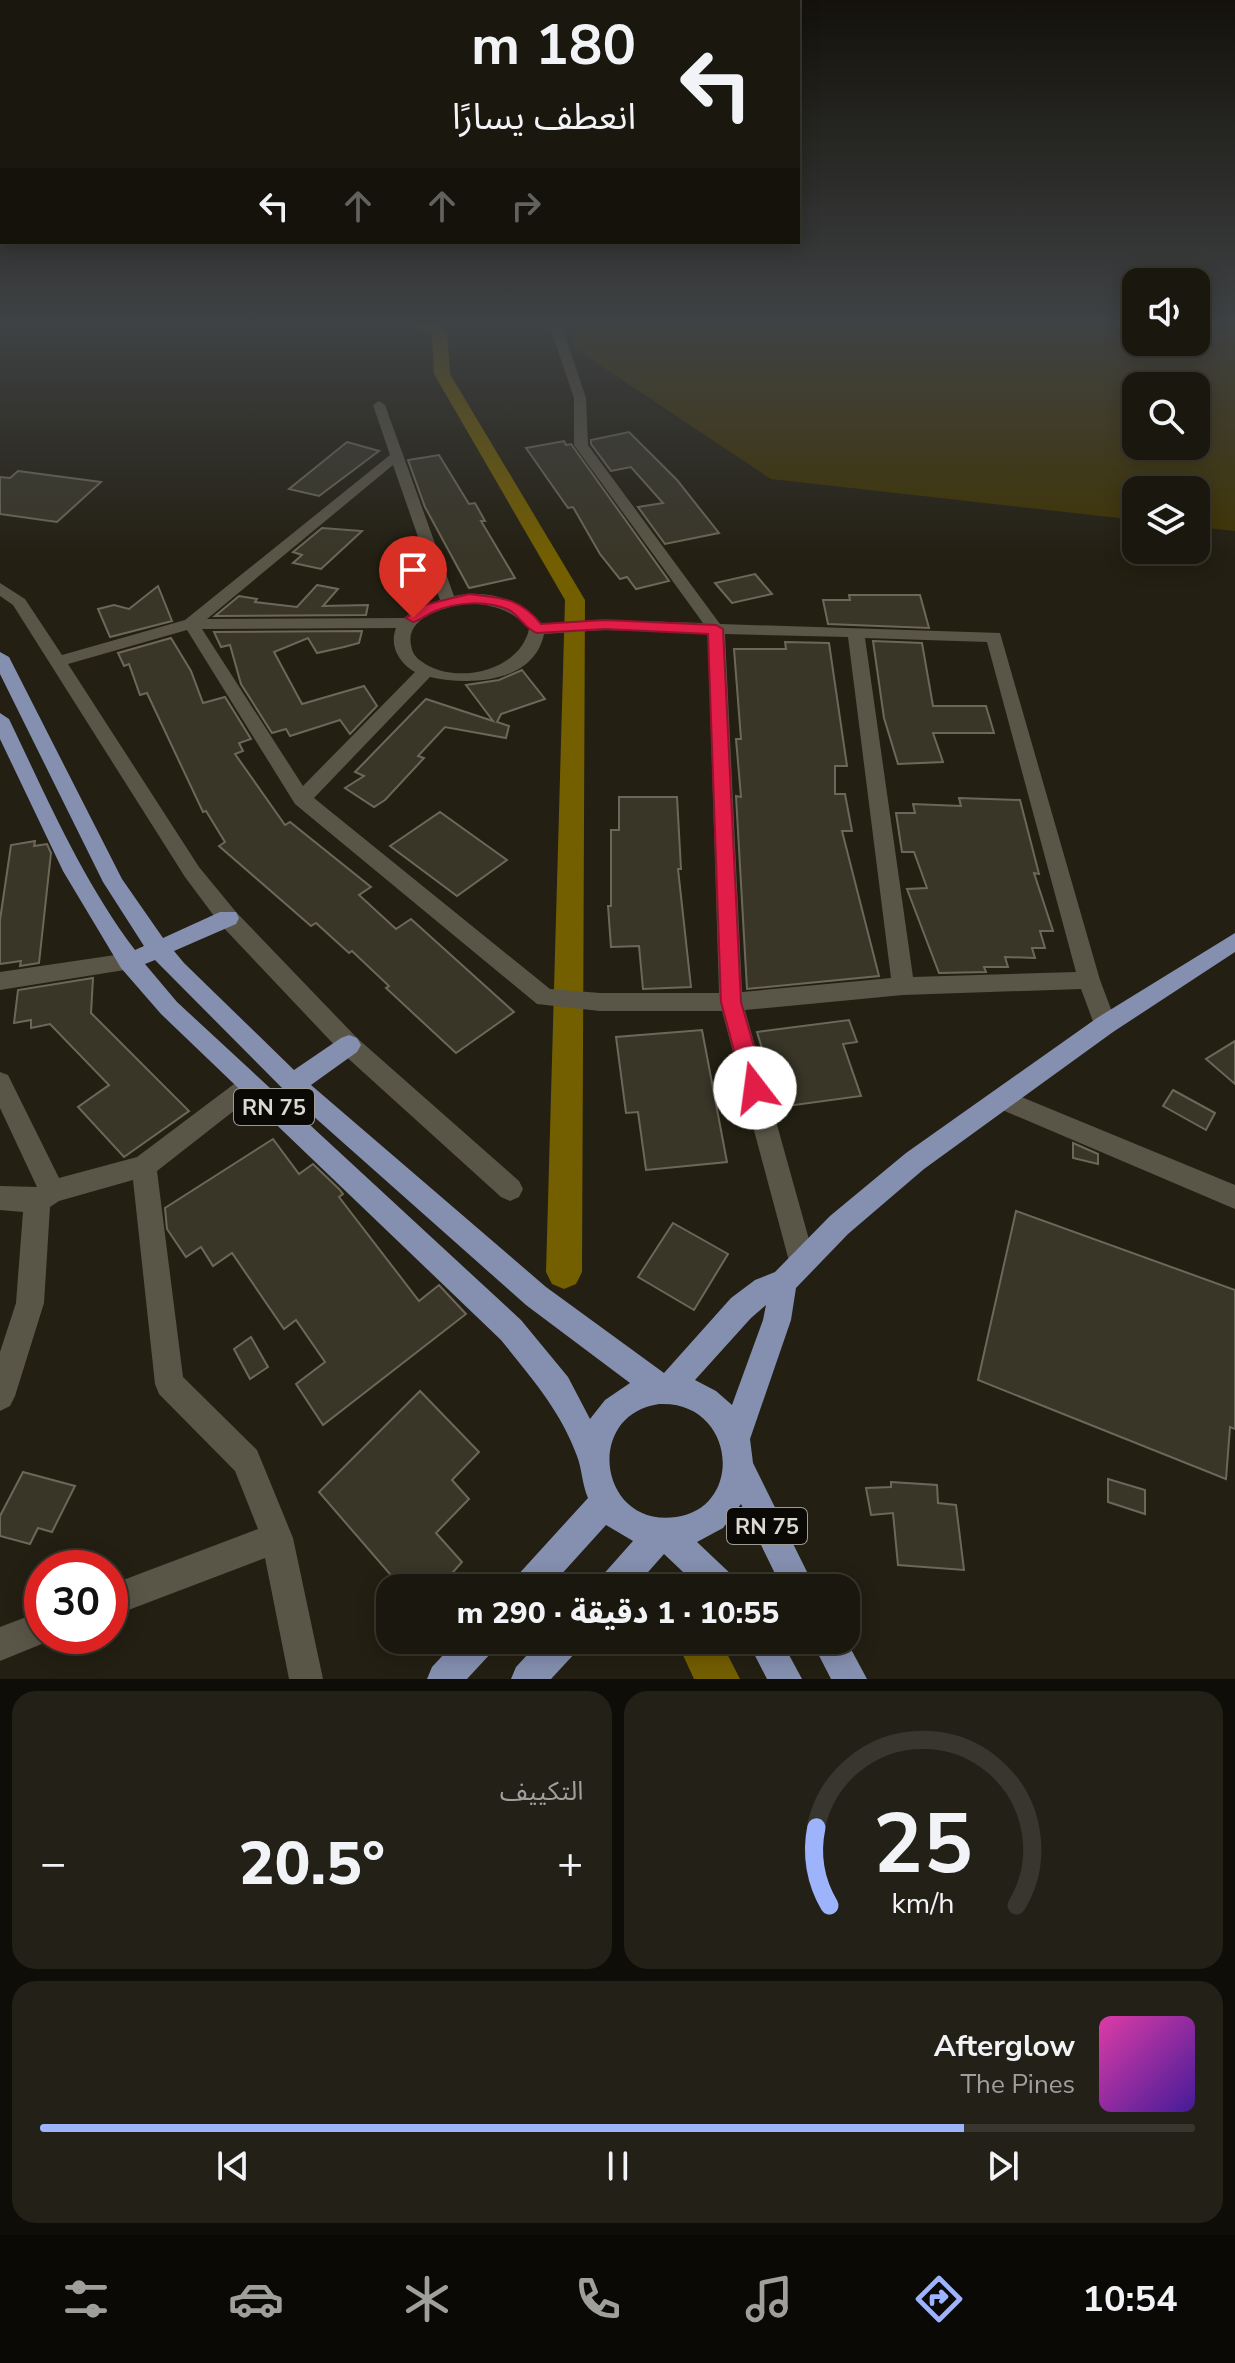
<!DOCTYPE html>
<html lang="ar">
<meta charset="utf-8">
<style>
body{margin:0;font-family:"Nunito Sans","Noto Sans Arabic",sans-serif;background:#232017;color:#f1f3f6;direction:rtl;height:100vh;display:flex;flex-direction:column;font-size:30px;white-space:nowrap}
*{box-sizing:border-box;margin:0}
p{font-size:26px;color:#9f9f9e}
.icon{flex:none;width:44px;height:44px;fill:none;stroke:currentColor;stroke-width:2;stroke-linecap:round;stroke-linejoin:round}
.map{position:relative;height:1679px;overflow:hidden;direction:ltr}
.drawer{display:flex;flex-direction:column;gap:12px;padding:12px;background:#0e0d08;flex:1}
.drawer>*{flex:none}
.banner{position:absolute;left:0px;top:0px;width:800px;height:244px;box-shadow:0 4px 20px #0003,0 0 0 2px #38362e;direction:rtl;background:#1a170e;color:#f1f3f6;overflow:hidden}
.buttons{position:absolute;left:1122px;top:268px;display:grid;gap:16px}
.buttons a{display:grid;place-items:center;width:88px;height:88px;border-radius:16px;background:#1a170e;box-shadow:0 4px 20px #0003,0 0 0 2px #38362e;font-size:40px}
.speed{position:absolute;left:24px;top:1550px;display:flex;gap:16px;font-size:40px;font-weight:700;text-align:center}
.speed>*{display:grid;place-content:center;width:104px;height:104px;border-radius:50%;background:#1a170e;box-shadow:0 4px 20px #0003,0 0 0 2px #38362e;line-height:1}
.speed .limit{border:12px solid #d22;background:#fff;color:#111}
.pin{position:absolute;display:grid;place-items:center;width:68px;height:68px;color:#fff;margin:-82px -34px;border-radius:50% 50% 50% 0;rotate:-45deg;box-shadow:0 0 8px #0007}
.pin .icon{rotate:45deg}
.me{position:absolute;width:88px;margin:-44px;rotate:345deg;stroke-linejoin:round;filter:drop-shadow(0 0 6px #0008)}
.turn{display:flex;align-items:center;gap:28px;height:168px;padding:0 32px;font-size:36px}
.turn .icon{width:104px;height:104px;stroke-width:2.5}
.turn b{display:block;font-size:56px;line-height:68px}
.lanes{display:flex;align-items:center;height:76px;padding:0 32px;background:#0003;justify-content:center;gap:40px;direction:ltr}
.lanes .off{opacity:.35}
.big{font-size:60px;font-weight:800;line-height:1.1}
.drawer .widget{flex:1;display:flex;flex-direction:column;justify-content:center;gap:12px;min-width:0;padding:0 28px;border-radius:24px;background:#232017}
.drawer .dial{align-items:center;gap:0}
.dial svg{height:208px;overflow:visible;fill:none;stroke:#38362e;stroke-width:7;stroke-linecap:round;text-anchor:middle}
.dial text{fill:#f1f3f6;stroke:none}
.song{display:flex;align-items:center;gap:24px}
.cover{width:96px;height:96px;border-radius:12px;background:linear-gradient(135deg,hsl(320 70% 55%),hsl(260 70% 35%))}
.played{height:8px;border-radius:4px;background:linear-gradient(90deg,#9db4fd 80%,#38362e 80%)}
.keys{display:flex;justify-content:space-around;direction:ltr}
.heat{display:flex;justify-content:space-between;align-items:center;font-size:44px;direction:ltr}
.drawer .tiles{flex:1;display:grid;gap:12px;grid-template-columns:1fr 1fr}
.widget:last-child{grid-column:span 2}
.trip{position:absolute;left:376px;top:1574px;width:484px;height:80px;border-radius:24px;background:#1a170e;box-shadow:0 4px 20px #0003,0 0 0 2px #38362e;font-weight:800;line-height:80px;text-align:center;direction:rtl}
.menu{display:flex;height:128px;justify-content:space-around;align-items:center;background:#0a0906;color:#9f9f9e}
.menu .icon{width:56px;height:56px}
.menu .selected{color:#9db4fd}
.menu b{font-size:36px;color:#f1f3f6}
.map>svg:first-child{display:block}
.green{fill:#3f3402;fill-rule:evenodd}
.lines{fill:none;stroke-linecap:round;stroke-linejoin:round}
.canal{fill:#735e00;fill-rule:evenodd}
.building{fill:#393628;stroke:#6c6859;stroke-width:2}
.minor{fill:#5a5647;fill-rule:evenodd}
.major{fill:#8590b0;fill-rule:evenodd}
.route{fill:#e11d48;stroke:#92132f;stroke-width:2}
.labels{text-anchor:middle;stroke-width:8;stroke-linejoin:round;paint-order:stroke}
.shield{fill:#0b0905;stroke:#9d9b94;stroke-width:2}
.shield-label{font-size:22px;font-weight:bold;fill:#dbd9d1}
</style>
<div class="map">
<svg width="1235" height="1679" viewBox="0 0 1235 1679">
<rect width="100%" height="100%" fill="#231f12"/>
<path class="green" d="M570 324H1136V342H1196V324H1235V531L1196 527V490H1136V520L771 479 574 348ZM1136 386H1196V446H1136Z"/>
<g class="lines">
<g class="canal">
<path d="M411 324H434L447 331 450 374 585 600 582 1272 576 1284 564 1289 552 1284 546 1272 565 600 434 374 432 334Z"/>
<path d="M676 1640H720L740 1679H694Z"/>
</g>
</g>
<g class="building">
<path d="M629 432 677 480 719 533 665 544 638 507 663 503 631 467 611 471 591 444V440Z"/>
<path d="M564 441 566 445 571 444 669 581 636 589 627 577 620 579 600 554 573 507 568 508 526 448Z"/>
<path d="M347 442 379 451 319 496 289 489Z"/>
<path d="M439 455 469 504 475 503 485 521H481L515 578 469 588 425 507 408 460Z"/>
<path d="M18 471 101 482 57 522 0 514V477L10 478Z"/>
<path d="M322 528 362 531 321 569 293 563 302 555 293 552Z"/>
<path d="M755 574 772 594 732 603 715 583Z"/>
<path d="M317 585 338 589 323 606 368 605 366 615 215 616 239 596 257 599 255 602 297 607Z"/>
<path d="M158 586 172 621 110 637 98 609 114 605 129 609Z"/>
<path d="M849 595H920L929 628 828 624 823 600H850Z"/>
<path d="M362 631 359 643 344 647 317 653 308 638 274 652 302 704 364 686 377 706 350 734 340 720 290 736 286 729 272 733 241 684 230 645 221 647 214 632Z"/>
<path d="M171 638 191 671 203 703 225 697 251 739 239 743 243 751 235 754 285 825 290 822 371 887 359 895 396 929 411 919 514 1012 456 1053 386 988 389 986 352 951 349 953 316 923 311 926 219 846 225 842 206 811 203 812 147 693 140 695 129 664 124 666 118 653Z"/>
<path d="M873 641 922 643 933 706H986L994 733H933L943 762 898 764 884 718Z"/>
<path d="M785 642 829 643 847 766H835V794H845L852 831H842L879 976 747 989 736 796 741 797 736 739H741L734 649H786Z"/>
<path d="M522 670 545 699 501 714 497 722 509 726 506 738 445 727 418 756 424 758 385 800 374 807 345 788 364 776 355 772 426 699 493 721 466 685 499 680Z"/>
<path d="M619 797H677L681 869H678L691 987 643 989 639 946 611 947 608 906H611V830H619Z"/>
<path d="M959 798 1020 800 1039 874 1034 873 1053 931H1040L1045 948H1032L1035 958 1005 957 1008 967H984L986 972 939 973 907 889 927 888 914 852H902L896 813H915L913 804 961 806Z"/>
<path d="M440 812 507 860 457 896 390 846Z"/>
<path d="M35 841 34 846 47 844 51 853 39 963 20 966 21 961 0 964V920L11 845Z"/>
<path d="M93 978 91 1013 189 1111 124 1157 78 1107 109 1085 50 1024 31 1028V1020L14 1023 18 990Z"/>
<path d="M849 1020 857 1042 843 1044 861 1096 780 1107 757 1032Z"/>
<path d="M702 1030 727 1162 646 1170 638 1112 626 1113 616 1037Z"/>
<path d="M1235 1041V1084L1206 1059Z"/>
<path d="M1173 1090 1215 1113 1206 1130 1163 1106Z"/>
<path d="M273 1139 299 1174 313 1164 339 1189 343 1194 339 1197 419 1301 439 1285 466 1314 323 1425 296 1384 325 1362 296 1320 284 1329 232 1253 213 1266 201 1247 186 1257 167 1229 165 1208Z"/>
<path d="M1073 1143 1098 1154V1164L1073 1158Z"/>
<path d="M1016 1211 1235 1290V1429L1230 1427 1226 1479 978 1380Z"/>
<path d="M673 1223 728 1254 694 1310 638 1277Z"/>
<path d="M251 1337 268 1367 250 1379 234 1349Z"/>
<path d="M420 1391 479 1452 452 1480 469 1499 436 1533 462 1562 439 1588H402L319 1492Z"/>
<path d="M23 1472 75 1486 52 1532 38 1528 30 1544 0 1536V1516Z"/>
<path d="M1108 1479 1145 1490V1514L1108 1502Z"/>
<path d="M891 1482 937 1485 938 1503 956 1505 964 1570 898 1565 893 1513 871 1515 866 1488 891 1487Z"/>
</g>
<g class="lines">
<g class="minor">
<path d="M549 324H561L586 398 588 445 720 624 1000 633 1100 980 1117 1025 1113 1032 1105 1034 1097 1032 1081 989 903 995 745 1010 815 1261 811 1270 802 1274 793 1270 789 1261 722 1011H600L537 1004 295 804 187 630 68 664 199 867 236 912 357 1038 519 1181 523 1189 519 1197 510 1201 501 1197 341 1052 220 924 185 877 13 605 0 596V583L25 599 62 655 185 620 390 455 373 405 379 401 385 405 454 596C485 589 521 598 541 624L605 620 703 623 574 445V398ZM393 465 440 600 417 608 404 618 207 619ZM469 603C493 605 513 610 529 629 520 672 453 686 421 661 415 657 412 652 411 645 405 616 447 607 469 603ZM396 628C389 646 399 663 415 672L303 786 202 629ZM605 630 708 633 719 993H600L550 989 314 798 430 677C470 686 534 683 544 634ZM725 634 848 637 891 978 742 992ZM865 638 987 642 1076 972 913 977Z"/>
<path d="M129 953 137 956 140 962 137 968 0 990V972Z"/>
<path d="M0 1072 8 1075 59 1178 137 1157 242 1078 250 1075 258 1078 262 1085 258 1092 157 1171 183 1377 257 1450 293 1538 323 1679H289L265 1558 110 1617V1585L258 1529 235 1471 159 1394 155 1384 133 1180 59 1201 50 1207 44 1303 15 1396 10 1406 0 1411V1352L16 1303 23 1212 0 1210V1186L37 1187 0 1108Z"/>
<path d="M1002 1089 1235 1185V1209L993 1106 990 1099 993 1092Z"/>
<path d="M42 1611V1636H55L54 1639 0 1661V1627Z"/>
</g>
<g class="major">
<path d="M0 652 9 657 122 879 163 938 220 912H236L239 918 236 924 174 951 184 963 294 1070 341 1038 349 1035 357 1038 361 1045 357 1052 311 1085 546 1287 664 1373 731 1298 755 1280 775 1272 830 1216 906 1153 1097 1018 1235 933V952L1113 1032 924 1169 848 1234 796 1288 791 1320 750 1439 753 1463 815 1588H782L741 1504 723 1528 697 1542 734 1577 739 1588H700L664 1554 634 1588H596L601 1577 633 1541 606 1525 549 1588H511L516 1577 588 1498C582 1484 582 1469 577 1456 561 1411 530 1376 501 1340L161 1014 121 968 63 871 0 739V713L9 719C47 798 82 880 135 950L144 946 103 882 0 674ZM155 960 285 1091 526 1305 630 1383 605 1400 590 1419 568 1377 521 1320 177 1002 145 964ZM766 1305 763 1320 732 1405 716 1391 695 1380 751 1318ZM659 1404C735 1400 746 1507 676 1517 599 1528 583 1415 659 1404Z"/>
<path d="M457 1640H496L492 1652 467 1679H427L432 1667Z"/>
<path d="M541 1640H580L576 1652 551 1679H511L516 1667Z"/>
<path d="M747 1640H781L802 1679H767Z"/>
<path d="M811 1640H846L867 1679H831Z"/>
</g>
</g>
<linearGradient id="sky" x2="0" y2="1"><stop stop-color="#13110a"/><stop offset="0.58" stop-color="#3f4244"/><stop offset="1" stop-color="#3f4244" stop-opacity="0"/></linearGradient>
<rect width="1235" height="559" fill="url(#sky)"/>
<path class="route" d="M469 594C501 598 519 597 541 624L605 620 716 625 723 629 741 1002 766 1088 763 1095 755 1098 747 1095 744 1088 721 1002 708 634 605 629 537 633C525 629 520 616 509 610 487 600 457 602 435 611 427 614 422 620 413 622L406 618 424 605Z"/>
<g class="labels">
<g class="shield">
<rect x="234" y="1089" width="80" height="36" rx="6"/>
<rect x="727" y="1508" width="80" height="36" rx="6"/>
</g>
<g class="shield-label">
<text x="274" y="1115">RN 75</text>
<text x="767" y="1534">RN 75</text>
</g>
</g>
</svg>
<div class="buttons">
<a><svg class="icon" aria-label="sound" viewBox="0 0 24 24"><path d="M4 9h4l5-4v14l-5-4H4zM17 9q2 3 0 6"/></svg></a>
<a><svg class="icon" aria-label="search" viewBox="0 0 24 24"><circle cx="10" cy="10" r="6"/><path d="M15 15l6 6"/></svg></a>
<a><svg class="icon" aria-label="layers" viewBox="0 0 24 24"><path d="M12 4l9 5-9 5-9-5zM3 14l9 5 9-5"/></svg></a>
</div>
<div class="speed"><div class="limit">30</div></div>
<div class="pin" style="left:413px;top:618px;background:#d93025"><svg class="icon" aria-label="arrive" viewBox="0 0 24 24"><path d="M6 21V4h12l-3 4 3 4H6"/></svg></div>
<svg class="me" style="left:755px;top:1088px" viewBox="-20 -20 40 40"><circle r="19" fill="#fff"/><path d="M0-13L10 11 0 6-10 11z" fill="#e11d48"/></svg>
<div class="trip">10:55 · 1 دقيقة · 290 m</div>
<div class="banner">
<div class="turn"><svg class="icon" aria-label="left" viewBox="0 0 24 24"><path d="M17 20v-9H6M10 6l-5 5 5 5"/></svg><div><b>180 m</b>انعطف يسارًا</div></div>
<div class="lanes"><svg class="icon" aria-label="left" viewBox="0 0 24 24"><path d="M17 20v-9H6M10 6l-5 5 5 5"/></svg><svg class="icon off" aria-label="ahead" viewBox="0 0 24 24"><path d="M12 20V5M6 11l6-6 6 6"/></svg><svg class="icon off" aria-label="ahead" viewBox="0 0 24 24"><path d="M12 20V5M6 11l6-6 6 6"/></svg><svg class="icon off" aria-label="right" viewBox="0 0 24 24"><path d="M7 20v-9h11M14 6l5 5-5 5"/></svg></div>
</div>
</div>
<section class="drawer">
<div class="tiles">
<div class="widget dial"><svg viewBox="0 0 100 80">
<path d="M14 69A42 42 0 1 1 86 69"/>
<path d="M14 69A42 42 0 0 1 9 39" stroke="#9db4fd"/>
<text x="50" y="56" font-size="32" font-weight="700">25</text>
<text x="50" y="72" font-size="11">km/h</text>
</svg></div>
<div class="widget"><p>التكييف</p>
<div class="heat"><a>−</a><b class="big">20.5°</b><a>+</a></div>
</div>
<div class="widget">
<div class="song"><i class="cover"></i><div><b>Afterglow</b><p>The Pines</p></div></div>
<div class="played"></div>
<div class="keys"><svg class="icon" aria-label="previous" viewBox="0 0 24 24"><path d="M18 5L8 12l10 7zM5 5v14"/></svg><svg class="icon" aria-label="pause" viewBox="0 0 24 24"><path d="M8 5v14M16 5v14"/></svg><svg class="icon" aria-label="next" viewBox="0 0 24 24"><path d="M6 5l10 7-10 7zM19 5v14"/></svg></div>
</div>
</div>
</section>
<nav class="menu">
<b>10:54</b>
<svg class="icon selected" aria-label="directions" viewBox="0 0 24 24"><path d="M12 3l9 9-9 9-9-9zM9 14v-3h6M13 9l2 2-2 2"/></svg>
<svg class="icon" aria-label="music" viewBox="0 0 24 24"><path d="M9 18V5l10-2v13"/><circle cx="6" cy="18" r="3"/><circle cx="16" cy="16" r="3"/></svg>
<svg class="icon" aria-label="phone" viewBox="0 0 24 24"><path d="M5 4h4l2 5-3 2q2 4 5 5l2-3 5 2v4C11 20 4 13 5 4z"/></svg>
<svg class="icon" aria-label="climate" viewBox="0 0 24 24"><path d="M12 3v18M4 7l16 10M4 17L20 7"/></svg>
<svg class="icon" aria-label="car" viewBox="0 0 24 24"><path d="M5 17H2v-5l4-1 3-4h7l3 4 3 1v5h-3M9 17h6M6 11h13"/><circle cx="7" cy="17" r="2"/><circle cx="17" cy="17" r="2"/></svg>
<svg class="icon" aria-label="filters" viewBox="0 0 24 24"><path d="M4 7h16M4 17h16"/><circle cx="9" cy="7" r="2"/><circle cx="15" cy="17" r="2"/></svg>
</nav>
